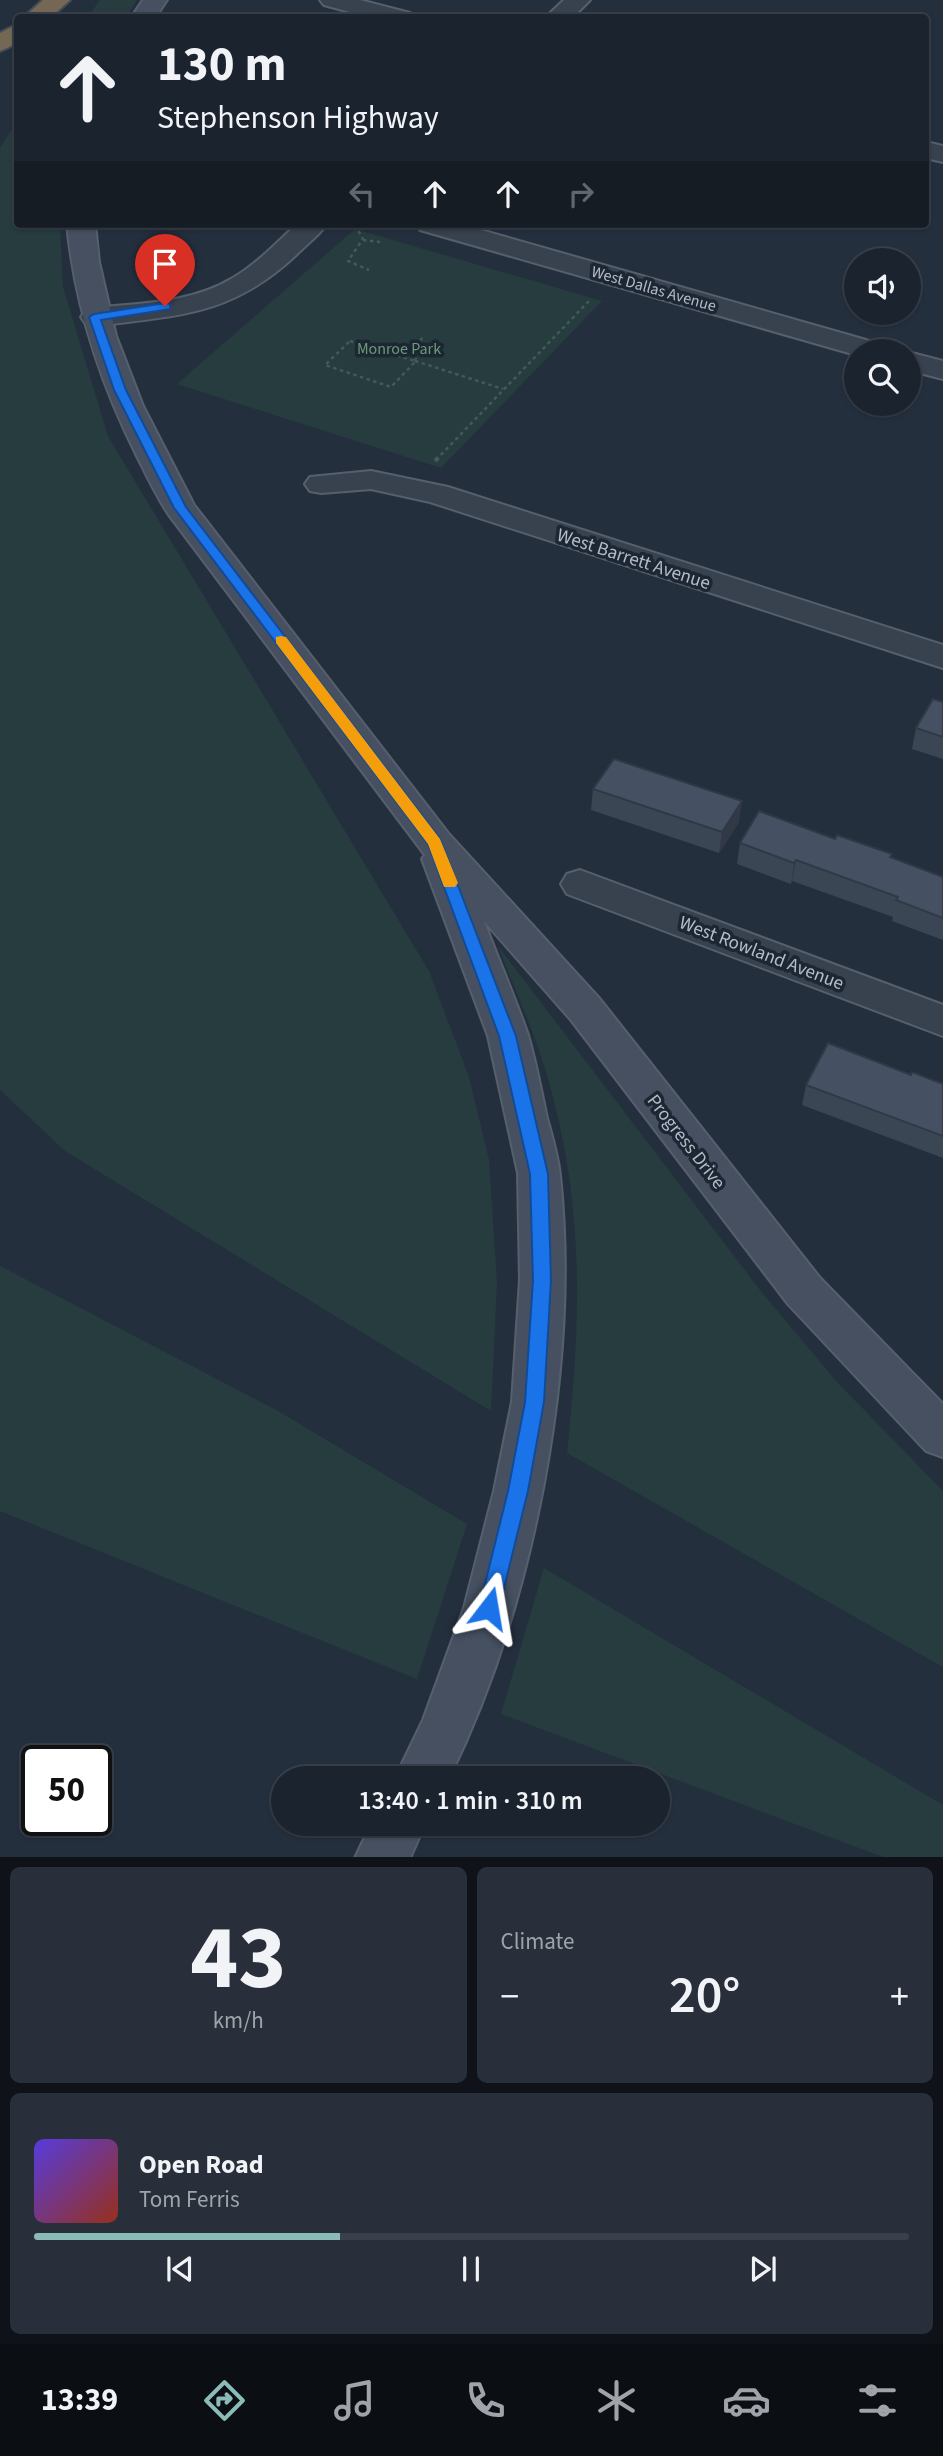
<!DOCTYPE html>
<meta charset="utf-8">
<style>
body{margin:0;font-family:"Source Sans 3",sans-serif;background:#282f3a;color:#f1f3f6;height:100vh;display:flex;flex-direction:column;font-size:26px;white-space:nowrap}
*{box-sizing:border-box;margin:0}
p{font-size:23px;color:#a0a4aa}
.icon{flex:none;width:38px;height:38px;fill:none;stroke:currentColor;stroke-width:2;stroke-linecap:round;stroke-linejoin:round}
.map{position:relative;height:1857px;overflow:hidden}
.panel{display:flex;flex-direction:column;gap:10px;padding:10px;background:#0f1319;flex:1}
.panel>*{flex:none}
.guide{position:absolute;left:14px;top:14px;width:915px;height:214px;border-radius:7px;box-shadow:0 2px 5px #0004,0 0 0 2px #39404a;background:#1b232e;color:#f1f3f6;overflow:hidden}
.fabs{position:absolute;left:844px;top:248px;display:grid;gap:14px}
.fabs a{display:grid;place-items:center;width:77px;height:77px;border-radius:50%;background:#1b232e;box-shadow:0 2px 5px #0004,0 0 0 2px #39404a;font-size:35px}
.speed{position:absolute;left:21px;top:1745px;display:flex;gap:14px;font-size:35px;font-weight:700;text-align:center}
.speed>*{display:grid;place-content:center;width:91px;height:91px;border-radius:50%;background:#1b232e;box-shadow:0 2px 5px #0004,0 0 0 2px #39404a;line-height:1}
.speed .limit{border:4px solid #111;border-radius:10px;background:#fff;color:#111}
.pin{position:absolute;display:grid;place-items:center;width:60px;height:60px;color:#fff;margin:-72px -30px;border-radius:50% 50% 50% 0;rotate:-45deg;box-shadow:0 0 7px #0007}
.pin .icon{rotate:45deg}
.me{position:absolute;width:77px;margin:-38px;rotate:14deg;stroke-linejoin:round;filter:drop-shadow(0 0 5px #0008)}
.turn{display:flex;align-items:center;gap:24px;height:147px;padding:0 28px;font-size:32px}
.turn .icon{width:91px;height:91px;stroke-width:2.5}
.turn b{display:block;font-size:49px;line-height:60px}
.lanes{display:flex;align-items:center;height:66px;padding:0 28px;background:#0003;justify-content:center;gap:35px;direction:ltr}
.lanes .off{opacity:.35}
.big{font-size:52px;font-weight:600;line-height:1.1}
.panel .tile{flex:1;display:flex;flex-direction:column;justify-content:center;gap:10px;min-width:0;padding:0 24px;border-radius:10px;background:#282f3a}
.panel .dial{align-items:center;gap:0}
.dial b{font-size:91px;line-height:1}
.song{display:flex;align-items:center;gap:21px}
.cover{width:84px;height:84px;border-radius:10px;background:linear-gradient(135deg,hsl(250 70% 55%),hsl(10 70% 35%))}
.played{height:7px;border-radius:4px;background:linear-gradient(90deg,#8bbbb9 35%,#39404a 35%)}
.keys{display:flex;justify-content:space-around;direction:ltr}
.heat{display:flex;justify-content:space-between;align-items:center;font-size:38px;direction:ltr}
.panel .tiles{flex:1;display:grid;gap:10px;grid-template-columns:1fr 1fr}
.tile:last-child{grid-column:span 2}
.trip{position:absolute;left:271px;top:1766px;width:399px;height:70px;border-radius:35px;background:#1b232e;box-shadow:0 2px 5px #0004,0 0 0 2px #39404a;font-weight:600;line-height:70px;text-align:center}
.dock{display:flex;height:112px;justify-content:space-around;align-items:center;background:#0b0e12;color:#a0a4aa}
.dock .icon{width:49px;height:49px}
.dock .current{color:#8bbbb9}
.dock b{font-size:32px;color:#f1f3f6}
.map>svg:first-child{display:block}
.green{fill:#263c3f}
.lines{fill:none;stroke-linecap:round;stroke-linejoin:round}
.street-casing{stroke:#565f6c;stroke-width:4}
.secondary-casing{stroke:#565f6c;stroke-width:4}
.highway-casing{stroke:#434c59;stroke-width:4}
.path-far1{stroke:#44595c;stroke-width:2.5;stroke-dasharray:3.5 3.5;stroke-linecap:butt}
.path{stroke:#44595c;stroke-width:4.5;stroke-dasharray:5 5;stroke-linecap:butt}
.street{fill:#38414e;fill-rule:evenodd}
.secondary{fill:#465061;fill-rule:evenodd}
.highway{fill:#746855;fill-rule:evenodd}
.wall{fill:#3b4654}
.shaded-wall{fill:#303945}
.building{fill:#455162;stroke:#303945;stroke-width:2}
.route{fill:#1a73e8;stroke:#114b97;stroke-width:2}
.slow{fill:#f59e0b}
.labels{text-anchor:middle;stroke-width:7;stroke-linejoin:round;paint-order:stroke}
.far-street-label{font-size:16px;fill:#b4bcc9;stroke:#1d2633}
.far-park-label{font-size:16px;fill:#6b9a76;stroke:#1d2633}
.street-label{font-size:19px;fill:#b4bcc9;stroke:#1d2633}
</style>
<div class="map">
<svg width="943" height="1858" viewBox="0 0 943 1858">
<rect width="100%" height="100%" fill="#242f3e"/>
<g class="green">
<path d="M100 0H137L126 17H88Z"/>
<path d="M17 121 18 224H60L63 287 108 436 429 971 469 1077 489 1160 497 1282 491 1411 65 1151 0 1090V148Z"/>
<path d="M355 229 602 301 441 468 177 384Z"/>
<path d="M498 946 760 1290 837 1382 943 1491V1667L567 1453C580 1327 585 1221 553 1097 540 1045 517 995 498 946Z"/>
<path d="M0 1266 278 1411 467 1524 417 1679 0 1511Z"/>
<path d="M544 1568 943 1805V1857H883L501 1714Z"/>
</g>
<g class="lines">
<g class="street-casing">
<g id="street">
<path d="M320 0H360L410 13 414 18H372L324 5Z"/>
<path d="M564 0H590L572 18H545Z"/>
<path d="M926 142 943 146V162L926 158Z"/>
<path d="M297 224H327C318 236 306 245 296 255 231 316 179 315 95 326L85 323 81 317 85 311 95 308C140 303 191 303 231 279 256 265 276 243 297 224Z"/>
<path d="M416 224H460L887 346 891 352H856V355L420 230Z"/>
<path d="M908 352 943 361V379L908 370Z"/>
<path d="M371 471 448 487 943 645V668L430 502 371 489 321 493 310 491 305 484 310 477Z"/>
<path d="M580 870 943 1005V1036L567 894 561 884 567 874Z"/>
</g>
</g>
<g class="secondary-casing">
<g id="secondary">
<path d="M143 0H167L155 18H131Z"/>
<path d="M67 224H95L99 262 116 336 143 406 194 505 448 833 599 998 820 1278 943 1404V1457L926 1451 788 1304 571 1020 484 921C498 959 515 997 528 1035 536 1062 541 1090 547 1118 552 1136 558 1156 560 1175 580 1367 534 1605 449 1778H395L423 1720 464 1608 494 1491 512 1402 520 1280 518 1173 488 1036 422 859 425 855 169 515C156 496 146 474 136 454 99 380 75 306 67 224Z"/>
<path d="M371 1824H425L410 1858H355Z"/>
</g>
</g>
<g class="highway-casing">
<g id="highway">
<path d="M43 0H70L50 18H23Z"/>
<path d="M18 24V43L0 51V33Z"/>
</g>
</g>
<g class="path-far1">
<path d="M355 225 363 239 348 261 369 270"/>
<path d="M363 240 380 242"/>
<path d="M350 341 415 361V362L391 387 325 365Z"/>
<path d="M415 361 503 389"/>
<path d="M415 361 422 337"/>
<path d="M436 460 589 301"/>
</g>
<path class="path" d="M435 461 438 458"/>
<use href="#street" class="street"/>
<use href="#secondary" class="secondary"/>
<use href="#highway" class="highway"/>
</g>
<g class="wall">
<path d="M943 702V759L912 749 916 728Z"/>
<path d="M593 789 739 822 719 853 591 810Z"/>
<path d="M740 843 891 858 943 877V940L892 921 893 917 792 881 791 884 737 864Z"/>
<path d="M911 1075 943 1084V1158L802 1105 806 1085Z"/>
</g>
<g class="shaded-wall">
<path d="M742 801 739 822 719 853 722 832Z"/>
<path d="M796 860 792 881 791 884 794 863Z"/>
</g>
<g class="building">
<path d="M933 699 943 702V737L916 728Z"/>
<path d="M614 759 742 801 722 832 593 789Z"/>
<path d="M759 811 835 839 837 835 892 854 890 857 943 877V918L896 900 898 897 796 860 794 863 740 843Z"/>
<path d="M828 1043 911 1075 912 1072 943 1084V1136L806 1085Z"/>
</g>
<path class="route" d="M165 303 170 304V309L101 320 126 390 186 507 440 839 516 1036 548 1174 551 1280 544 1402 528 1491 499 1608 496 1615 489 1618 482 1615 479 1608 508 1491 525 1402 533 1280 530 1174 499 1036 428 844 174 508 114 390 89 317 94 314Z"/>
<path class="slow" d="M281 636 286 637 440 839 458 883 455 887H444L428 844 276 643V637Z"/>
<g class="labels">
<g class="far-street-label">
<text transform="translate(654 288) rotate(16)" y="6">West Dallas Avenue</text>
</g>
<g class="far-park-label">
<text x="399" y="354">Monroe Park</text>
</g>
<g class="street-label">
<text transform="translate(634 558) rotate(18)" y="7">West Barrett Avenue</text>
<text transform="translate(762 952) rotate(21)" y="7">West Rowland Avenue</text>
<text transform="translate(687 1141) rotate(52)" y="7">Progress Drive</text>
</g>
</g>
</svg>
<div class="fabs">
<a><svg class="icon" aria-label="sound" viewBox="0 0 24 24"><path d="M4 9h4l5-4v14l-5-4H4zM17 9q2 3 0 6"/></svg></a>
<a><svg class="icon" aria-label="search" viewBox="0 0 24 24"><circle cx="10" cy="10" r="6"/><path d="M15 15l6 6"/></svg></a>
</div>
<div class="speed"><div class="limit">50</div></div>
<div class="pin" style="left:165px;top:306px;background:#d93025"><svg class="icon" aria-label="arrive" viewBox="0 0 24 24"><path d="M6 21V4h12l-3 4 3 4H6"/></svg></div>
<svg class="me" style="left:489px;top:1608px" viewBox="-20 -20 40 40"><path d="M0-17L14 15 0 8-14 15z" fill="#1a73e8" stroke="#fff" stroke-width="4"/></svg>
<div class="trip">13:40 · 1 min · 310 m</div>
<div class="guide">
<div class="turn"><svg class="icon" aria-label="ahead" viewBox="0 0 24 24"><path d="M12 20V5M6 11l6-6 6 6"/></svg><div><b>130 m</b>Stephenson Highway</div></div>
<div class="lanes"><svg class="icon off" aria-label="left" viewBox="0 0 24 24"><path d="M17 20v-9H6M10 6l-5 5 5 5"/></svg><svg class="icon" aria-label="ahead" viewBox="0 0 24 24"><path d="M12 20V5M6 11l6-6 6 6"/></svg><svg class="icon" aria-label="ahead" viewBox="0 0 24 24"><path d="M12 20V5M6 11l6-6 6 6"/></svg><svg class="icon off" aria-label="right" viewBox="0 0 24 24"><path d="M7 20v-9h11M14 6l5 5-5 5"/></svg></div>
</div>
</div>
<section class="panel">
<div class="tiles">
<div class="tile dial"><b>43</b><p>km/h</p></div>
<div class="tile"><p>Climate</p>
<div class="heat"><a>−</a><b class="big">20°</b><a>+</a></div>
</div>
<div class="tile">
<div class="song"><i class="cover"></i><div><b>Open Road</b><p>Tom Ferris</p></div></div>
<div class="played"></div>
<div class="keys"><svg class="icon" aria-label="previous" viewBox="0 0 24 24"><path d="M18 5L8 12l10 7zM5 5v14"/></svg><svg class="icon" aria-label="pause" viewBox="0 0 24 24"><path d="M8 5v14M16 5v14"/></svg><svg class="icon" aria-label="next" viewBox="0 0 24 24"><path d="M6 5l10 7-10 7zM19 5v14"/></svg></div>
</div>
</div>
</section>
<nav class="dock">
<b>13:39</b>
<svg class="icon current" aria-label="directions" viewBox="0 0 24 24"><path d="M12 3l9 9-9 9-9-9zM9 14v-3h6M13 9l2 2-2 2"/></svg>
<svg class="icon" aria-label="music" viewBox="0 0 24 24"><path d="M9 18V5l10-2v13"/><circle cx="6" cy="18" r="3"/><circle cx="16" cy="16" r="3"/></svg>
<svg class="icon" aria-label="phone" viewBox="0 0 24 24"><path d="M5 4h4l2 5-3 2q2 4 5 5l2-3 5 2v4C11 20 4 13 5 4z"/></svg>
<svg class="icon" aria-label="climate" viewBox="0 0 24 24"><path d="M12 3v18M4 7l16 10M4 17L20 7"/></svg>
<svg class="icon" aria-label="car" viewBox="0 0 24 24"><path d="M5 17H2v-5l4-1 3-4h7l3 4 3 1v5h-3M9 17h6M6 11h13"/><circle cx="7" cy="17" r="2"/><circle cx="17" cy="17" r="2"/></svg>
<svg class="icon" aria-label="filters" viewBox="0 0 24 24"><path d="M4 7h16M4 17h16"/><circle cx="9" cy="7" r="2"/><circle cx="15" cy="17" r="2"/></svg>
</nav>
